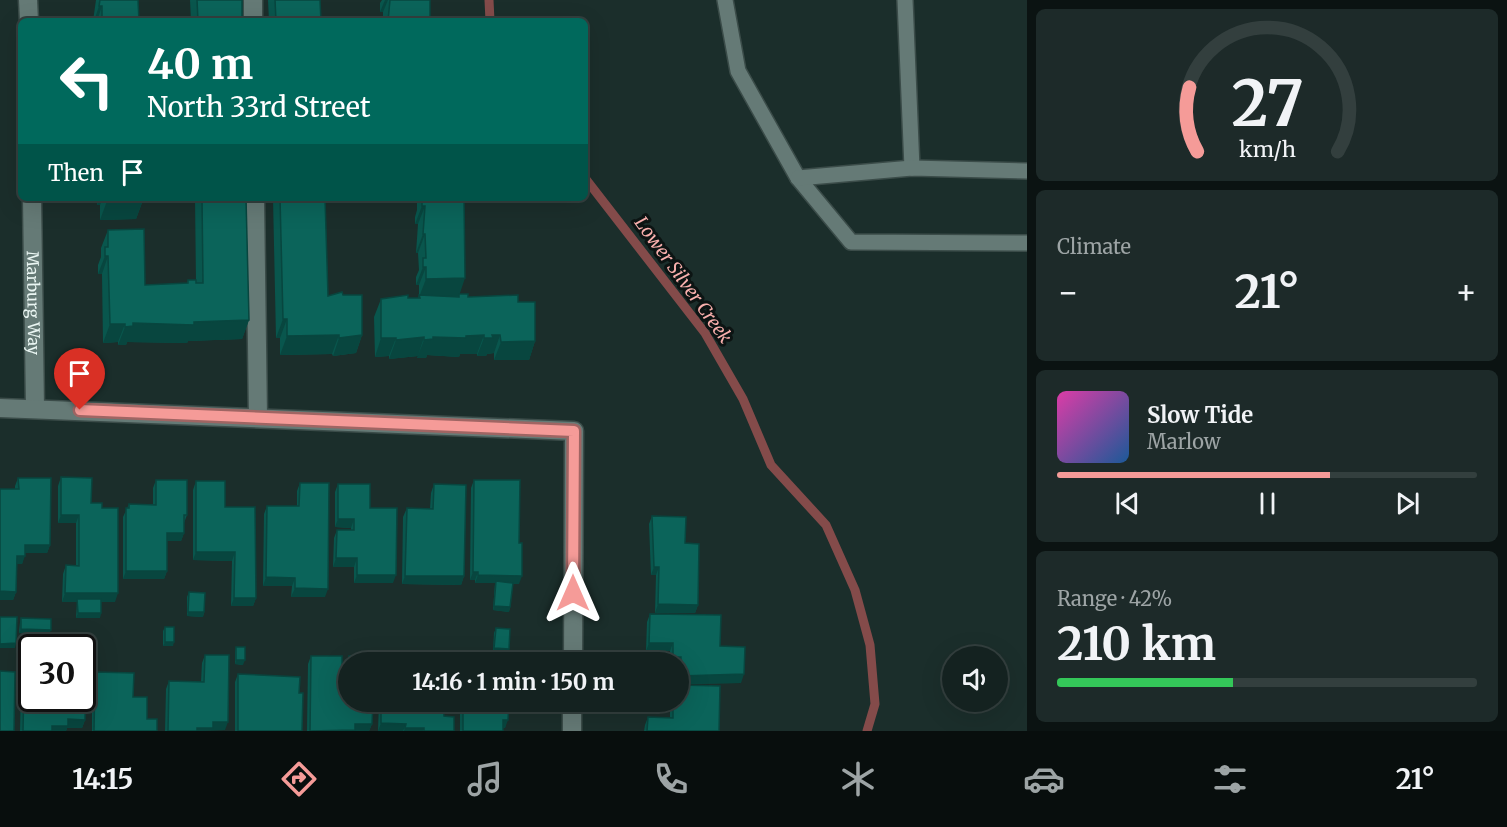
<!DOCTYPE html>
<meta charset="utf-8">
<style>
body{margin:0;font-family:Merriweather,serif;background:#1d2a29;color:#f1f3f6;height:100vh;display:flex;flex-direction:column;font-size:22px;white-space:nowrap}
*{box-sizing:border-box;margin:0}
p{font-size:20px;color:#9da4a5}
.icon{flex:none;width:33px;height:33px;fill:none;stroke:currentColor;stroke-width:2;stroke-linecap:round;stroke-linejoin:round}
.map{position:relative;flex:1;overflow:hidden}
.side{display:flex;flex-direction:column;gap:9px;padding:9px;background:#0b1312;width:480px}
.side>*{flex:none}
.banner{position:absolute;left:18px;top:18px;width:570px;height:183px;border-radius:9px;box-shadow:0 6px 24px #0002,0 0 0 2px #333f3e;background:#00695c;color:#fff;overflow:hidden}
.buttons{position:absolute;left:942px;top:646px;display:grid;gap:12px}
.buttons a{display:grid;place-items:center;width:66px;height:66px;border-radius:50%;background:#142220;box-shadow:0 6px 24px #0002,0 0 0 2px #333f3e;font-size:30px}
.speed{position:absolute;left:18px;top:634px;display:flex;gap:12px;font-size:30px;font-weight:700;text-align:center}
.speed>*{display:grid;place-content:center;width:78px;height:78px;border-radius:50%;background:#142220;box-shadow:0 6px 24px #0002,0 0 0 2px #333f3e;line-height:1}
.speed .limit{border:3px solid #111;border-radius:9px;background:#fff;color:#111}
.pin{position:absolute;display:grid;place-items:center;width:51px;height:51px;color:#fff;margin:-62px -26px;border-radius:50% 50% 50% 0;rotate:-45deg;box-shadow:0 0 6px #0007}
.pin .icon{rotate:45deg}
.me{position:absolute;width:66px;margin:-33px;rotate:0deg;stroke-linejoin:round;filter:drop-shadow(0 0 4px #0008)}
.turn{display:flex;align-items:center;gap:21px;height:126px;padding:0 30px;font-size:27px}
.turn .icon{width:78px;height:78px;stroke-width:2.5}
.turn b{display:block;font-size:42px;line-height:51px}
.then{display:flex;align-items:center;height:57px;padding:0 30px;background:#0003;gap:12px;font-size:22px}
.big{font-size:45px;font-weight:700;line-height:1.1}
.side .widget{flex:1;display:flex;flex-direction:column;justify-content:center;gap:9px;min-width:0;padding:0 21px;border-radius:9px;background:#1d2a29}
.side .dial{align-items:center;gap:0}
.dial svg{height:156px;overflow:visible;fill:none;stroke:#333f3e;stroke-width:7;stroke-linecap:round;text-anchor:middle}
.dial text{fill:#f1f3f6;stroke:none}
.song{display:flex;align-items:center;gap:18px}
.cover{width:72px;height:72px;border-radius:9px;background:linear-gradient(135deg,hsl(320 70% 55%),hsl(210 70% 35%))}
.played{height:6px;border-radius:3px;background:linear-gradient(90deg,#f59b98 65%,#333f3e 65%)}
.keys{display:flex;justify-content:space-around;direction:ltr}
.heat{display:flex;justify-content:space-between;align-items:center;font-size:33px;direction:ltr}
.charge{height:9px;border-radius:4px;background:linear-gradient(90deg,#34c759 42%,#333f3e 0)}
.trip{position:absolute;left:338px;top:652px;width:351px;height:60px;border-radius:30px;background:#142220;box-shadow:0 6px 24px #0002,0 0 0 2px #333f3e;font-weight:700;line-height:60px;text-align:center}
.tab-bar{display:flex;height:96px;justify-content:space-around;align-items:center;background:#080e0d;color:#9da4a5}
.tab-bar .icon{width:42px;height:42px}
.tab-bar .selected{color:#f59b98}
.tab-bar b{font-size:27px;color:#f1f3f6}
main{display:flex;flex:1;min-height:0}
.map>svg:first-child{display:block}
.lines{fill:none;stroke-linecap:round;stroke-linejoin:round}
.stream{stroke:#844b4a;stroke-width:9}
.lane-casing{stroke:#3b4c49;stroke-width:18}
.street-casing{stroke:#3b4c49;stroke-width:21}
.lane{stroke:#657a76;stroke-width:15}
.street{stroke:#657a76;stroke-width:18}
.wall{fill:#09564d}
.shaded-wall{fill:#08463f}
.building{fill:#0b645a;stroke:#08463f;stroke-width:1.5}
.route-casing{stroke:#9f6563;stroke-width:15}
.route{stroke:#f59b98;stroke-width:10}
.labels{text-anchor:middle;stroke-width:6;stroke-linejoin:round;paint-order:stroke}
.street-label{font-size:16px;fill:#eaf6f3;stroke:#0c1413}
.water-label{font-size:18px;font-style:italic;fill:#f9b0ad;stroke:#0c1413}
</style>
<main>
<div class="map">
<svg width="1027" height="731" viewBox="0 0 1027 731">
<rect width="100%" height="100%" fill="#1b2e2b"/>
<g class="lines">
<g class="stream">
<path d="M489 0 490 21"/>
<path d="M585 178 705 333 743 399 771 465 826 525 855 590 870 645 875 704 867 731"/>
</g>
<g class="lane-casing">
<g id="lane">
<path d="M725 0 738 71 798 178 851 242 1027 243"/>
<path d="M905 0 912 168"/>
<path d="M798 178 912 168 1027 171"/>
</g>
</g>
<g class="street-casing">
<g id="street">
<path d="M28 0 29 21"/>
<path d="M253 0V21"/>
<path id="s1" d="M32 198 35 408"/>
<path d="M255 198 258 418"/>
<path d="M0 408 574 431 573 663"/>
<path d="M572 731V702"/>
</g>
</g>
<use href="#lane" class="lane"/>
<use href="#street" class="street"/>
</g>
<g class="wall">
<path d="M96 0H138L139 21H93Z"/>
<path d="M190 0H242V21H191Z"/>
<path d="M268 0H320L321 21H269Z"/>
<path d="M382 0H430V21H383V12H380V3Z"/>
<path d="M97 198H143V200L136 219 100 220V205H97Z"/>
<path d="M195 198H246L249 320 242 339 188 341 187 343 127 342 126 345H118V342L103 343 102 274H98V265L101 257V248L108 230 145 285 187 283 188 280 196 283Z"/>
<path d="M273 198H325L328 296 343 295 362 335 356 353 333 356 332 354 280 355V338H276Z"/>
<path d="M417 198H464L459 294 468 297 518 302 535 341 529 360H494V353L487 354 486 356H477V354H460L459 357 427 355 426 358H417L418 356 389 359V356L375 357 374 317 381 299 418 298 419 295V285H416V277L419 270 418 253H416L418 224H415V217L417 210Z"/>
<path d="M61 477 91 503 102 508 115 602H101L100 618H76L77 602H62L63 574 66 565 76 566V523H58V486Z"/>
<path d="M18 478 50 545 47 553H25L22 564H17L16 592 13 600 15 486Z"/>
<path d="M156 480 187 515 184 523V533L181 541H167V571L164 579H123V517L129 504H153V488Z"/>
<path d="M474 480 519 584H512L510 607 509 612 493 610 495 583H475V580H470L471 488Z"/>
<path d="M196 481 225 507 256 598 253 606H231L232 561 193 560V490Z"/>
<path d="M300 483 325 597H291L292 586H263L264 514 267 506H297V491Z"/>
<path d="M338 484 370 508 393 583H354V567H333L334 538 337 530H351V528L335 527V492Z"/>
<path d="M434 484 464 576 461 585 402 584 403 517 407 508 430 509 431 493Z"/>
<path d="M652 516 685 543 698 605 695 613H655L656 575H651L649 524Z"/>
<path d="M189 592 204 612 203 617 187 616V597Z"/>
<path d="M650 614 720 646 741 683 678 684V663H670V651H646L647 622Z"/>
<path d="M21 618 49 635 19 633 20 622Z"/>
<path d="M165 627 173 646H163V631Z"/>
<path d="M496 628 509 649 508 654 493 652 494 633Z"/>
<path d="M236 647 243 665 235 664V652Z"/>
<path d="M205 655 225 730 165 731 166 689 169 681 201 682 202 663Z"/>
<path d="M311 656 342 679H346V665L349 656 373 663H348V702L372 724 369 731H307L308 664Z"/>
<path d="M29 666 85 720 82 728H67L66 731H20L21 687 24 679H26V674Z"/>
<path d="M95 672 133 697 147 719 157 731H92V681Z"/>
<path d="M238 674 299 693 302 731H235V682Z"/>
<path d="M680 685 719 731H644L645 725 648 717 670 718V710L673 702H678V692Z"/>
<path d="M379 702H443L444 716 454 731H378Z"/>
<path d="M460 702H511L509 708 505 728H503V731H460Z"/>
</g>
<g class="shaded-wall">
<path d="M385 0H388L383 12H380Z"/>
<path d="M99 6H102L97 21H94Z"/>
<path d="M99 198H103L100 205H97Z"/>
<path d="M143 200 136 219 100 220 107 201Z"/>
<path d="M422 206H425L418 224H415Z"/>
<path d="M423 234H425L418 253H416Z"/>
<path d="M105 256H108L102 274H98Z"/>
<path d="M423 267H426L419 285H416Z"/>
<path d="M465 278 459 296 419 297 426 279Z"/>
<path d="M283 319H287L280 338H276Z"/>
<path d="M249 320 242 339 188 341 187 343 127 342 126 345H118L125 327 133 323Z"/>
<path d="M110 324H125L118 342 103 343Z"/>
<path d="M339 335 332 354 280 355 287 336Z"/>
<path d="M362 335 356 353 333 356 339 338Z"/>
<path d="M484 335 477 354H460L459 357 427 355 426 358H417L424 340 433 337Z"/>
<path d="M492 335H500L494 353 487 354 486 356H477L484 338Z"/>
<path d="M424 337 418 356 389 359 396 340Z"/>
<path d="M381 338H396L389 356 375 357Z"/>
<path d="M535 341 529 360H494L501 342Z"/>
<path d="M61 515H79L76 523H58Z"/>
<path d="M338 519H354L351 528 335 527Z"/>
<path d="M167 533H184L181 541H164Z"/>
<path d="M25 545H50L47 553H22Z"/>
<path d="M196 552H235L232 561 193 560Z"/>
<path d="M17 556H25L22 564H14Z"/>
<path d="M336 558H357L354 567H333Z"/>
<path d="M654 567H659L656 575H651Z"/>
<path d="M126 571H167L164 579H123Z"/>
<path d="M473 572H478L475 580H470Z"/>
<path d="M357 575H396L393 583H354Z"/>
<path d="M478 575 522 576 519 584H496V581L495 583H475Z"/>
<path d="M405 576H464L461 585 402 584Z"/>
<path d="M266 577 295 578 292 586H263Z"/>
<path d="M295 588 328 589 325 597H291Z"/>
<path d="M0 591 16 592 13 600H0Z"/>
<path d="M65 593H118L115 602H77V599V602H62Z"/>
<path d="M234 598H256L253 606H231Z"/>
<path d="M658 604 698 605 695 613H655Z"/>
<path d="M494 606 510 607 509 612 493 610Z"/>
<path d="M188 612H204L203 617 187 616Z"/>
<path d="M78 613H101L100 618H76Z"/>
<path d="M21 629 51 630 49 635 19 633Z"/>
<path d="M165 642H174L173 646H163Z"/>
<path d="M16 643 15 648H0V644Z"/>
<path d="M649 643H673L670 651H646Z"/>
<path d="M494 648 509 649 508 654 493 652Z"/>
<path d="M673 657H681L678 664V663H671Z"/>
<path d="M236 660H245L243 665 235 664Z"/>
<path d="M744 674 741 683 678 684 680 676Z"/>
<path d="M68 719 85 720 82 728H67L66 731H51L52 726Z"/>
<path d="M503 720H508L505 728H500Z"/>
<path d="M213 722H228L225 730 196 731 197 728Z"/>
<path d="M381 723 406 724 403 731H378Z"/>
<path d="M355 724H372L369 731H340Z"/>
<path d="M405 728H424L423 731H404Z"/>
</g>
<g class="building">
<path d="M100 0H138L139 21H102V6H99Z"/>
<path d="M197 0H242V21H198Z"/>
<path d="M275 0H320L321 21H276Z"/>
<path d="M390 0H430V21H388Z"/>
<path d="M107 198H143V200L107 201Z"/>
<path d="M202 198H246L249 320 194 322V325L133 323V326L125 327V324H110L108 256H105V247H108V230L144 229 145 285 188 283V280H196V283H203Z"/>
<path d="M280 198H325L328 296 342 292 343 295H362V335L339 338V335L287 336V319H283Z"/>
<path d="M422 198H464L465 278 426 279V267H423V258H426L425 234H423L425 206H422Z"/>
<path d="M459 294H468V297L518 295V302H535V341L501 342 500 335H492L493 338H484V335L466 336V338L433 337V339L424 340V337L396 340V338H381V299L408 295V298H420L419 295 459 297Z"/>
<path d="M61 477 92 478 91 503H102V508H118V593H65L66 565 79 566V515H61Z"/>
<path d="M18 478H51L50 545H25V556H17L16 592 0 591V489H19Z"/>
<path d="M156 480H187V515H184V533H167V571H126V508H129V504L156 505Z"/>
<path d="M474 480H520L519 543H522V576L478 575V572H473Z"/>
<path d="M196 481H225V507H255L256 598H234L235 552H196Z"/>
<path d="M300 483H329L328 589 295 588V578L266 577 267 506H299Z"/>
<path d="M338 484H370V508H397L396 575H357V558H336L337 530H354V519H338Z"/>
<path d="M434 484 466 485 464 576H405L407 508 433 509Z"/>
<path d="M652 516 686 517 685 543 699 544 698 605 658 604 659 567H654Z"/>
<path d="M496 581 513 583 510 607 494 606Z"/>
<path d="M189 592 205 593 204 612H188Z"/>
<path d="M77 599H101V613H78Z"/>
<path d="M650 614 721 615 720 646 745 647 744 674 680 676 681 657H673V643H649Z"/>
<path d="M0 617H17L16 643 0 644Z"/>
<path d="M21 618 51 619V630L21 629Z"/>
<rect x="165" y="627" width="9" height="15"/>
<path d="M496 628 510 629 509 649 494 648Z"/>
<rect x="236" y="647" width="9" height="13"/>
<path d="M82 652H86L85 720 68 719V726H52V731H23L24 679H28L29 666H32V699H82Z"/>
<path d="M464 654 493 655V663H464Z"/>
<path d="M205 655H229L228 722H213V728H197V731H168L169 681 204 682Z"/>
<path d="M311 656H342V679H348V702H373L372 724H355V730L310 731Z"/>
<path d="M349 656H374L373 663H349Z"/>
<path d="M0 671 15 672 14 731H0Z"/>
<path d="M95 672 134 673 133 697H147V719H157V731H94Z"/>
<path d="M238 674 300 677 299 693H303L302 731H238Z"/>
<path d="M680 685 720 686 719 731H647L648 717 673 718V702H680Z"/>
<path d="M381 702H443L444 716 454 717V731H424V728H405L406 724 381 723Z"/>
<path d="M463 702H509L508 720H503V731H463Z"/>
</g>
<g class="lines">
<g class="route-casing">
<path id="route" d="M80 410 574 431 573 593"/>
</g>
<use href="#route" class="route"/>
</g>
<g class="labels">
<g class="street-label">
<text dy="6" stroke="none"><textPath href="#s1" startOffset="105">Marburg Way</textPath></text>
</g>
<g class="water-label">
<text transform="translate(683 280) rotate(54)" y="6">Lower Silver Creek</text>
</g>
</g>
</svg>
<div class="buttons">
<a><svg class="icon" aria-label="sound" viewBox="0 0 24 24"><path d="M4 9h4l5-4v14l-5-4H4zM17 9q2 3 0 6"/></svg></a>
</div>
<div class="speed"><div class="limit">30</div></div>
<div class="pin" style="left:80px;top:410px;background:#d93025"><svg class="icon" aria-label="arrive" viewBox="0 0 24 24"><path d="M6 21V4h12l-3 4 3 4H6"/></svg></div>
<svg class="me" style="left:573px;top:593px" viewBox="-20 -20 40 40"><path d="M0-17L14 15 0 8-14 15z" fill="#f59b98" stroke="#fff" stroke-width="4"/></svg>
<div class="trip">14:16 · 1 min · 150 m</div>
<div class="banner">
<div class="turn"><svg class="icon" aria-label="left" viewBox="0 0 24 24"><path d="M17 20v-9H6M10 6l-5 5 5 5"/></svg><div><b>40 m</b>North 33rd Street</div></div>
<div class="then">Then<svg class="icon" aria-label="arrive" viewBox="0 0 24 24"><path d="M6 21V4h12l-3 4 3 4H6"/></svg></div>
</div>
</div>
<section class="side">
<div class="widget dial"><svg viewBox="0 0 100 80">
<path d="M14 69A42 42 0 1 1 86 69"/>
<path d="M14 69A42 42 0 0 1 10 36" stroke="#f59b98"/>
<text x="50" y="56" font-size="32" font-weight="700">27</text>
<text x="50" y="72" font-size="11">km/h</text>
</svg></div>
<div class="widget"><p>Climate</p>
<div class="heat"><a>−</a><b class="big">21°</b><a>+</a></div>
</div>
<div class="widget">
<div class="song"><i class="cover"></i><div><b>Slow Tide</b><p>Marlow</p></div></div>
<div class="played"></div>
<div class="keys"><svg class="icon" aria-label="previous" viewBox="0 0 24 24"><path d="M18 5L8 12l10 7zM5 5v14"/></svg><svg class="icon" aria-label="pause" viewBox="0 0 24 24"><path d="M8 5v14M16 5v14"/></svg><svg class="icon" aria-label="next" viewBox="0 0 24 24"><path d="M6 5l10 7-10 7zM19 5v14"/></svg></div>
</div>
<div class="widget"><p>Range · 42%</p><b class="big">210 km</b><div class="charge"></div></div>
</section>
</main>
<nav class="tab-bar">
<b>14:15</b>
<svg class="icon selected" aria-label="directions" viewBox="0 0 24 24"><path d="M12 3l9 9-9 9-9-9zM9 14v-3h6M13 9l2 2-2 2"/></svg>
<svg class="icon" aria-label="music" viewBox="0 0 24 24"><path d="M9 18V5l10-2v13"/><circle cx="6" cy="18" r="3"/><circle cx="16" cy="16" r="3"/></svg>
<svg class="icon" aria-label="phone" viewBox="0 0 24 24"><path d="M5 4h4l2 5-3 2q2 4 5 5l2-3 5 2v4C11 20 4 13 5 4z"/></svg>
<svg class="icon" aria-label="climate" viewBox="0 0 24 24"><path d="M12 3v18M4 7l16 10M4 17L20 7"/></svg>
<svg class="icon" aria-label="car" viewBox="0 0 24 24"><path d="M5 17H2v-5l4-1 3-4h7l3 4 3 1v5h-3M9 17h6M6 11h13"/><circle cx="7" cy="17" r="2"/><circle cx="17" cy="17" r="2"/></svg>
<svg class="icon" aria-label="filters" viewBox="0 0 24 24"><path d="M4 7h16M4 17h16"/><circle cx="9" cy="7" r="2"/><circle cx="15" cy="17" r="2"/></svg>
<b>21°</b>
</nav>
